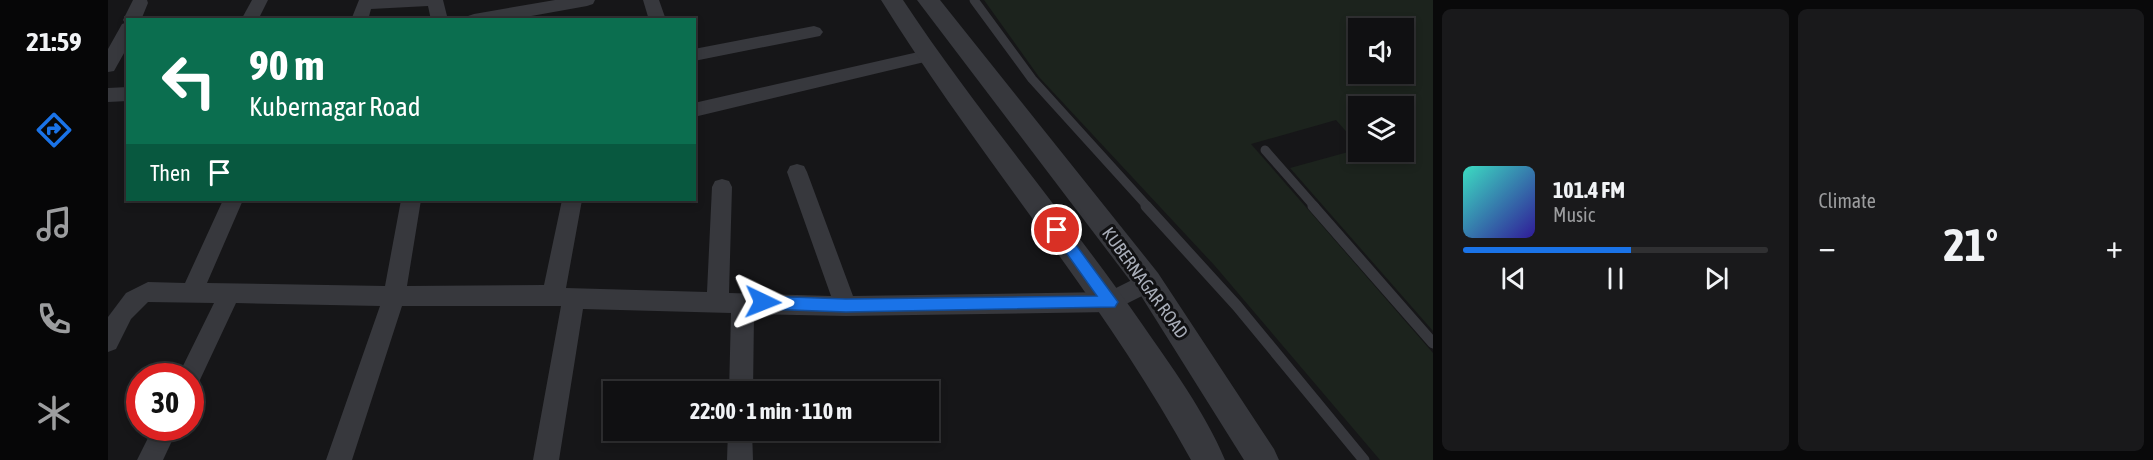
<!DOCTYPE html>
<meta charset="utf-8">
<style>
body{margin:0;font-family:"Asap Condensed",sans-serif;background:#19191b;color:#f1f3f6;height:100vh;display:flex;flex-direction:column;font-size:22px;white-space:nowrap}
*{box-sizing:border-box;margin:0}
p{font-size:20px;color:#9c9d9f}
.icon{flex:none;width:33px;height:33px;fill:none;stroke:currentColor;stroke-width:2;stroke-linecap:round;stroke-linejoin:round}
.map{position:relative;flex:1;overflow:hidden}
.details{display:flex;flex-direction:column;gap:9px;padding:9px;background:#09090a;width:720px}
.details>*{flex:none}
.hud{position:absolute;left:18px;top:18px;width:570px;height:183px;border-radius:0px;box-shadow:0 3px 9px #0003,0 0 0 2px #303032;background:#0b6e4f;color:#fff;overflow:hidden}
.tools{position:absolute;left:1240px;top:18px;display:grid;gap:12px}
.tools a{display:grid;place-items:center;width:66px;height:66px;border-radius:0px;background:#101012;box-shadow:0 3px 9px #0003,0 0 0 2px #303032;font-size:30px}
.speed{position:absolute;left:18px;top:363px;display:flex;gap:12px;font-size:30px;font-weight:700;text-align:center}
.speed>*{display:grid;place-content:center;width:78px;height:78px;border-radius:50%;background:#101012;box-shadow:0 3px 9px #0003,0 0 0 2px #303032;line-height:1}
.speed .limit{border:9px solid #d22;background:#fff;color:#111}
.pin{position:absolute;display:grid;place-items:center;width:51px;height:51px;color:#fff;margin:-26px;border:3px solid #fff;border-radius:50%;box-shadow:0 2px 6px #0007}
.me{position:absolute;width:66px;margin:-33px;rotate:92deg;stroke-linejoin:round;filter:drop-shadow(0 0 4px #0008)}
.turn{display:flex;align-items:center;gap:21px;height:126px;padding:0 24px;font-size:27px}
.turn .icon{width:78px;height:78px;stroke-width:2.5}
.turn b{display:block;font-size:42px;line-height:51px}
.then{display:flex;align-items:center;height:57px;padding:0 24px;background:#0003;gap:12px;font-size:22px}
.big{font-size:45px;font-weight:700;line-height:1.1}
.details .card{flex:1;display:flex;flex-direction:column;justify-content:center;gap:9px;min-width:0;padding:0 21px;border-radius:9px;background:#19191b}
.song{display:flex;align-items:center;gap:18px}
.cover{width:72px;height:72px;border-radius:9px;background:linear-gradient(135deg,hsl(170 70% 55%),hsl(250 70% 35%))}
.played{height:6px;border-radius:3px;background:linear-gradient(90deg,#1a73e8 55%,#303032 55%)}
.keys{display:flex;justify-content:space-around;direction:ltr}
.heat{display:flex;justify-content:space-between;align-items:center;font-size:33px;direction:ltr}
.details .tiles{flex:1;display:grid;gap:9px;grid-template-columns:repeat(2,1fr)}
.trip{position:absolute;left:495px;top:381px;width:336px;height:60px;border-radius:0px;background:#101012;box-shadow:0 3px 9px #0003,0 0 0 2px #303032;font-weight:700;line-height:60px;text-align:center}
main{display:flex;flex:1;min-height:0}
.tabs{display:flex;flex-direction:column;width:108px;justify-content:space-around;align-items:center;background:#060607;color:#9c9d9f}
.tabs .icon{width:42px;height:42px}
.tabs .active{color:#1a73e8}
.tabs b{font-size:27px;color:#f1f3f6}
.map>svg:first-child{display:block}
.green{fill:#1c231d;fill-rule:evenodd}
.lines{fill:none;stroke-linecap:round;stroke-linejoin:round}
.service-far1{stroke:#37383d;stroke-width:9}
.service{stroke:#37383d;stroke-width:11}
.minor{fill:#37383d;fill-rule:evenodd}
.tertiary{fill:#37383d;fill-rule:evenodd}
.route{fill:#1a73e8;stroke:#114b97;stroke-width:1.5}
.labels{text-anchor:middle;stroke-width:6;stroke-linejoin:round;paint-order:stroke}
.street-label{font-size:18px;fill:#a8adb8;stroke:#111113}
</style>
<main>
<nav class="tabs">
<b>21:59</b>
<svg class="icon active" aria-label="directions" viewBox="0 0 24 24"><path d="M12 3l9 9-9 9-9-9zM9 14v-3h6M13 9l2 2-2 2"/></svg>
<svg class="icon" aria-label="music" viewBox="0 0 24 24"><path d="M9 18V5l10-2v13"/><circle cx="6" cy="18" r="3"/><circle cx="16" cy="16" r="3"/></svg>
<svg class="icon" aria-label="phone" viewBox="0 0 24 24"><path d="M5 4h4l2 5-3 2q2 4 5 5l2-3 5 2v4C11 20 4 13 5 4z"/></svg>
<svg class="icon" aria-label="climate" viewBox="0 0 24 24"><path d="M12 3v18M4 7l16 10M4 17L20 7"/></svg>
</nav>
<div class="map">
<svg width="1325" height="460" viewBox="0 0 1325 460">
<rect width="100%" height="100%" fill="#161618"/>
<path class="green" d="M876 0H1325V331L1182 168 1251 149V152H1296V106H1251V146L1228 120 1143 144 1325 353V460H1272L1107 266 931 77ZM1251 28H1296V74H1251Z"/>
<g class="lines">
<g class="service-far1">
<path d="M866 0 924 79 1040 207"/>
<path d="M1157 150 1207 207"/>
</g>
<g class="service">
<path d="M1038 206 1129 306 1256 460"/>
<path d="M1205 206 1325 343"/>
</g>
<g class="minor">
<path d="M25 0H39L40 3 33 20H20V46L6 71 0 72V49L14 24 17 23 15 20Z"/>
<path d="M144 0H160L150 20H133Z"/>
<path d="M251 0H335L340 20H323L320 6 263 9 260 20H243Z"/>
<path d="M447 0H487L485 4 479 6 401 20H358L360 16 366 14Z"/>
<path d="M535 0H551L558 20H541Z"/>
<path d="M706 26 712 28 715 32 712 36 586 61V49Z"/>
<path d="M819 50 825 52 828 56 825 60 586 117V103Z"/>
<path d="M20 87V101L0 102V88Z"/>
<path d="M689 164 696 166 699 172 745 296 1000 292 1040 272 1048 275 1051 282 1048 289 1002 312 738 316 646 314 645 392H621L623 313 475 309 451 460H425L453 306H294L244 460H218L272 306 128 303 90 384 82 387V376H70L106 303 40 302 23 319 8 349 0 352V317L18 293 40 282 77 283 115 200H135L99 283 277 286 293 200H313L299 286 436 285 454 200H474L458 288 599 292 604 187 607 181 614 179 621 181 624 187 621 293 723 296 679 172 682 166Z"/>
<path d="M45 428H70L55 460H29Z"/>
<path d="M620 430H644L645 460H619Z"/>
</g>
<g class="tertiary">
<path d="M773 0H795C869 112 957 213 1034 324 1063 366 1097 412 1117 460H1083C994 297 871 158 773 0Z"/>
<path d="M809 0H832L1050 273 1166 449 1171 460H1136L1030 291Z"/>
</g>
</g>
<path class="route" d="M949 224 954 226 1007 298 1010 302 1007 307 738 312 655 309 650 307 648 302 650 298 655 296 738 299 989 296 945 234 943 230 945 226Z"/>
<g class="labels">
<g class="street-label">
<text transform="translate(1037 283) rotate(54)" y="6">KUBERNAGAR ROAD</text>
</g>
</g>
</svg>
<div class="tools">
<a><svg class="icon" aria-label="sound" viewBox="0 0 24 24"><path d="M4 9h4l5-4v14l-5-4H4zM17 9q2 3 0 6"/></svg></a>
<a><svg class="icon" aria-label="layers" viewBox="0 0 24 24"><path d="M12 4l9 5-9 5-9-5zM3 14l9 5 9-5"/></svg></a>
</div>
<div class="speed"><div class="limit">30</div></div>
<div class="pin" style="left:949px;top:230px;background:#d93025"><svg class="icon" aria-label="arrive" viewBox="0 0 24 24"><path d="M6 21V4h12l-3 4 3 4H6"/></svg></div>
<svg class="me" style="left:655px;top:302px" viewBox="-20 -20 40 40"><path d="M0-17L14 15 0 8-14 15z" fill="#1a73e8" stroke="#fff" stroke-width="4"/></svg>
<div class="trip">22:00 · 1 min · 110 m</div>
<div class="hud">
<div class="turn"><svg class="icon" aria-label="left" viewBox="0 0 24 24"><path d="M17 20v-9H6M10 6l-5 5 5 5"/></svg><div><b>90 m</b>Kubernagar Road</div></div>
<div class="then">Then<svg class="icon" aria-label="arrive" viewBox="0 0 24 24"><path d="M6 21V4h12l-3 4 3 4H6"/></svg></div>
</div>
</div>
<section class="details">
<div class="tiles">
<div class="card">
<div class="song"><i class="cover"></i><div><b>101.4 FM</b><p>Music</p></div></div>
<div class="played"></div>
<div class="keys"><svg class="icon" aria-label="previous" viewBox="0 0 24 24"><path d="M18 5L8 12l10 7zM5 5v14"/></svg><svg class="icon" aria-label="pause" viewBox="0 0 24 24"><path d="M8 5v14M16 5v14"/></svg><svg class="icon" aria-label="next" viewBox="0 0 24 24"><path d="M6 5l10 7-10 7zM19 5v14"/></svg></div>
</div>
<div class="card"><p>Climate</p>
<div class="heat"><a>−</a><b class="big">21°</b><a>+</a></div>
</div>
</div>
</section>
</main>
